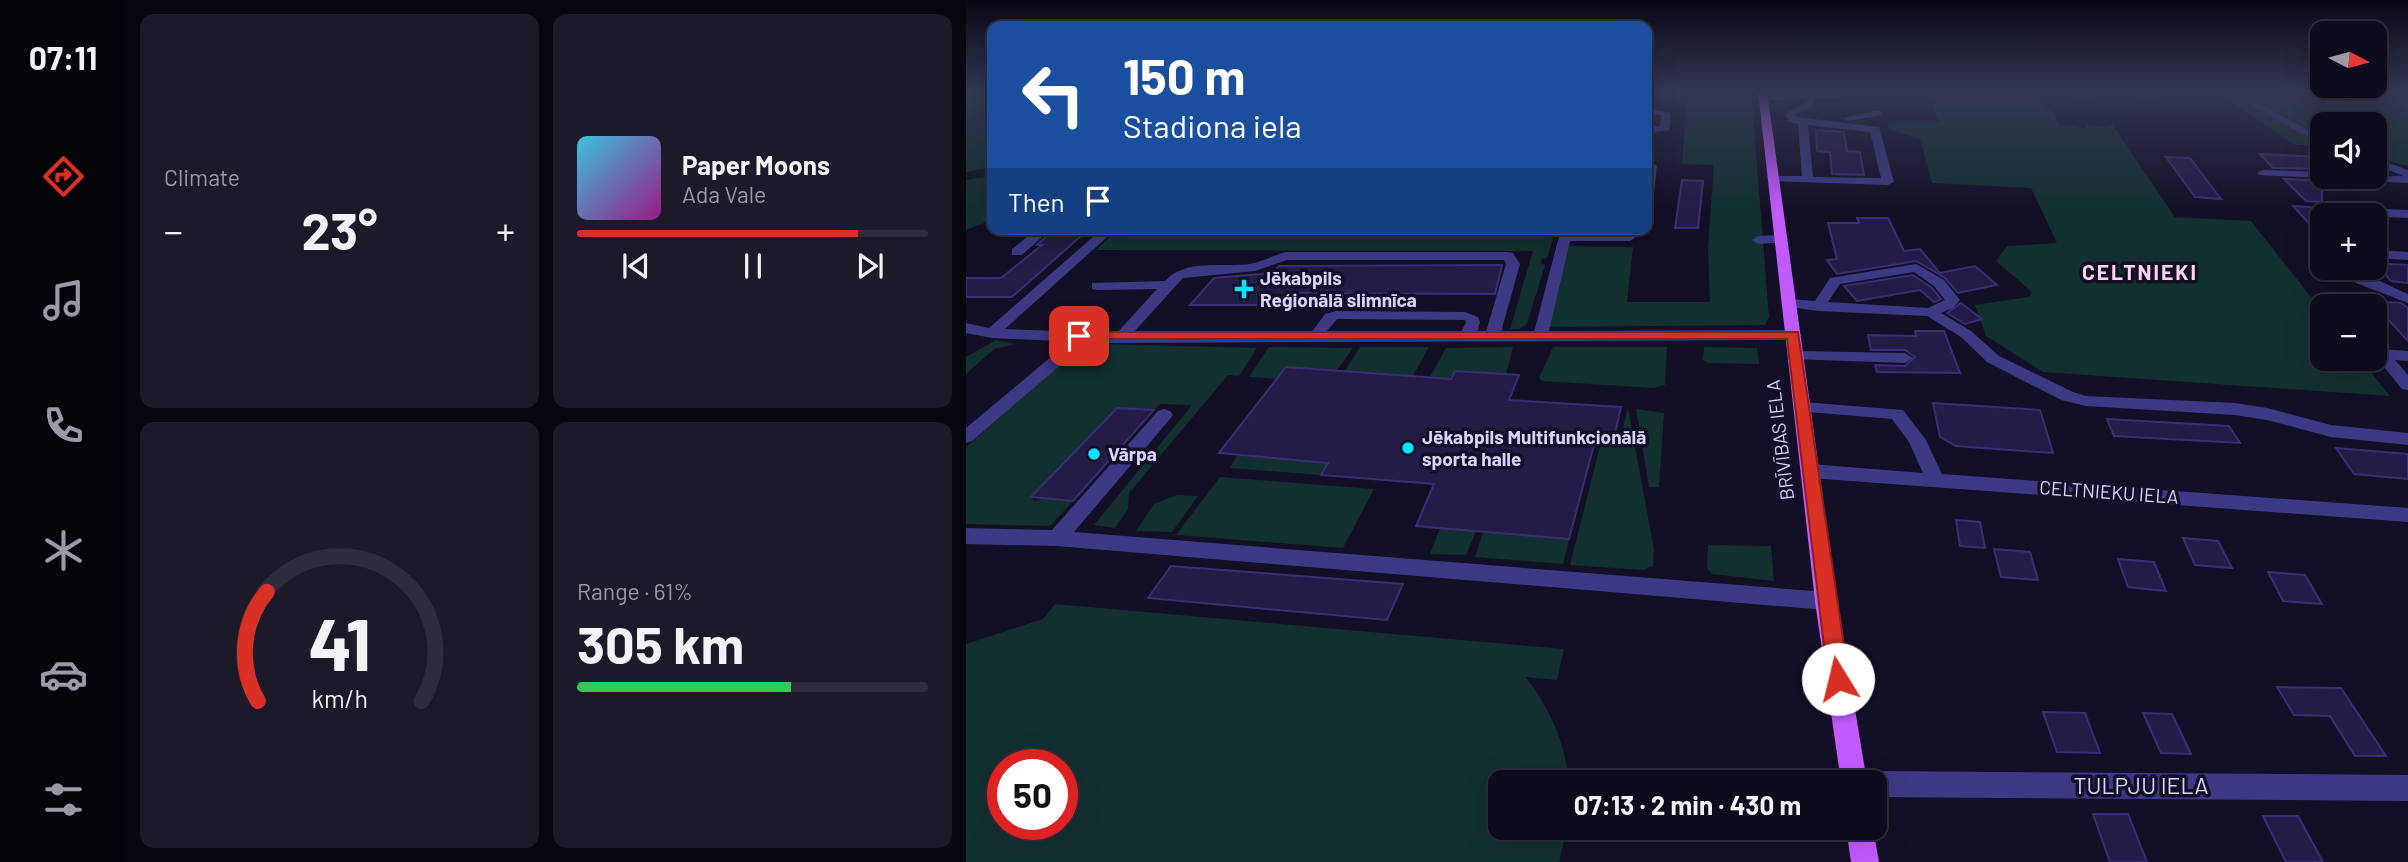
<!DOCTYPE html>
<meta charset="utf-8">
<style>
body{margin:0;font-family:Barlow,sans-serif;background:#1c1929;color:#f1f3f6;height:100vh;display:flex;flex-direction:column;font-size:26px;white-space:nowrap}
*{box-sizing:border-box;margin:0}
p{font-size:23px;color:#9b9ba3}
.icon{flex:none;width:38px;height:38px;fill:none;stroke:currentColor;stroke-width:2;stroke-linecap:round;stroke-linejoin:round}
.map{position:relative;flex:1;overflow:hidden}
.sheet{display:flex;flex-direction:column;gap:14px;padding:14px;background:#08060f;width:840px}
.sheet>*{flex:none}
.guide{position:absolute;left:21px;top:21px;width:665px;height:214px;border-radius:14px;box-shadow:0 7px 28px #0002,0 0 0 2px #2e2b3b;background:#1a4fa0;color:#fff;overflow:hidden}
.needle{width:46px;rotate:96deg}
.controls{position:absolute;left:1344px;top:21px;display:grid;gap:14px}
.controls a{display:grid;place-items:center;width:77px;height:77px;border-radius:14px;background:#0e0b1c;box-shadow:0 7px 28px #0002,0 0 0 2px #2e2b3b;font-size:35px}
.speed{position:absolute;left:21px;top:749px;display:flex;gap:14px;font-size:35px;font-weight:700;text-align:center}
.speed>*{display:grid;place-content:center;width:91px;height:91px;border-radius:50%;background:#0e0b1c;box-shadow:0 7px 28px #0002,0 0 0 2px #2e2b3b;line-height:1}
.speed .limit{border:10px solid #d22;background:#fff;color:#111}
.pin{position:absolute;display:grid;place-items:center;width:60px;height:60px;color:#fff;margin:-30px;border-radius:14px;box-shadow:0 4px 10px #0006}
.me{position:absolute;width:77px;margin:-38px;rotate:351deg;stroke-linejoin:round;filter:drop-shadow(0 0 5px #0008)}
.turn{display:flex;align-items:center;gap:24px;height:147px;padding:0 21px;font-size:32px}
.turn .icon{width:91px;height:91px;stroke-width:2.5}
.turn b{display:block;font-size:49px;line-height:60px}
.then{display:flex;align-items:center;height:66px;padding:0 21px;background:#0003;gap:14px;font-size:26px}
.big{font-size:52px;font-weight:700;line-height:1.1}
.sheet .tile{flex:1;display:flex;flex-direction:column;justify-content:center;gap:10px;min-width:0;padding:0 24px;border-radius:14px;background:#1c1929}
.sheet .dial{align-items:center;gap:0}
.dial svg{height:182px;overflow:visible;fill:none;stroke:#2e2b3b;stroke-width:7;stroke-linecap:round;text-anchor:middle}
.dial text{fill:#f1f3f6;stroke:none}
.song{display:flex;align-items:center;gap:21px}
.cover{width:84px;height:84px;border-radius:10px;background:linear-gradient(135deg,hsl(190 70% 55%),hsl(310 70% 35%))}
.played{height:7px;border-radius:4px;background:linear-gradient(90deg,#d93025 80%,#2e2b3b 80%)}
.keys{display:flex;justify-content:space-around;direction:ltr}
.heat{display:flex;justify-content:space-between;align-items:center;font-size:38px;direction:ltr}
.charge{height:10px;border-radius:5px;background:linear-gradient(90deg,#34c759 61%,#2e2b3b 0)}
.sheet .tiles{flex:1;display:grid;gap:14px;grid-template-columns:repeat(2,1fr)}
.trip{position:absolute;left:522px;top:770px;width:399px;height:70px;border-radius:14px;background:#0e0b1c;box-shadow:0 7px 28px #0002,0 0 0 2px #2e2b3b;font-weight:700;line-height:70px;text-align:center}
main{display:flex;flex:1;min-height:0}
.dock{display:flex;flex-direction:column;width:126px;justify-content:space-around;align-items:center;background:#06040b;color:#9b9ba3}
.dock .icon{width:49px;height:49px}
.dock .active{color:#d93025}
.dock b{font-size:32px;color:#f1f3f6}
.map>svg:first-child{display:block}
.green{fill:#12302f;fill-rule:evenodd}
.building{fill:#241b47;stroke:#3b2d73;stroke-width:2}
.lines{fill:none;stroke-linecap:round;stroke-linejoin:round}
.minor{fill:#3d3a85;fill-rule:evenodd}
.major{fill:#c25bff;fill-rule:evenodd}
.route{fill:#d93025;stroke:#8d1f18;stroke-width:2}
.poi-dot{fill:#00e5ff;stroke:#130f26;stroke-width:2.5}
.labels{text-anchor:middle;stroke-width:7;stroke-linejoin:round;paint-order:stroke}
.poi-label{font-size:19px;font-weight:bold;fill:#d9d4ff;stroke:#130f26;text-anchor:start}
.street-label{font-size:19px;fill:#d9d4ff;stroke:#130f26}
.far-district-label{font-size:21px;font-weight:bold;letter-spacing:2px;fill:#ffd6f0;stroke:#130f26}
.near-street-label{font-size:23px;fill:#d9d4ff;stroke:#130f26}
</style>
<main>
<nav class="dock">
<b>07:11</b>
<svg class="icon active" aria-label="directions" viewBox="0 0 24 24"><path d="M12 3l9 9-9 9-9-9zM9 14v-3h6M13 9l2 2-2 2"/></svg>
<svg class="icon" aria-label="music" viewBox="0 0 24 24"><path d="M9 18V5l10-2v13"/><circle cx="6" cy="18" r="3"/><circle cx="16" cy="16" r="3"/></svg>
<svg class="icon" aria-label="phone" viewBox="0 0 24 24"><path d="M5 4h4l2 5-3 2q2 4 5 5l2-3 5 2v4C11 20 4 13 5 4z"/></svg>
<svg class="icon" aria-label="climate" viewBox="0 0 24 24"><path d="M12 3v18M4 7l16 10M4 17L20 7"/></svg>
<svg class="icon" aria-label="car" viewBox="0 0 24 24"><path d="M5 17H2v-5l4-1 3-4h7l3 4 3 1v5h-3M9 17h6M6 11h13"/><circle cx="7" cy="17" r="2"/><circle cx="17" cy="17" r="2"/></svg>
<svg class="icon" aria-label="filters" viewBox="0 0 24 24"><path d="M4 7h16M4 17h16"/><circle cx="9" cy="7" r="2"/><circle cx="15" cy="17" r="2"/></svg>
</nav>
<section class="sheet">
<div class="tiles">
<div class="tile"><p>Climate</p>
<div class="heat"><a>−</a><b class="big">23°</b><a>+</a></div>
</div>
<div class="tile">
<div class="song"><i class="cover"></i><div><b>Paper Moons</b><p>Ada Vale</p></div></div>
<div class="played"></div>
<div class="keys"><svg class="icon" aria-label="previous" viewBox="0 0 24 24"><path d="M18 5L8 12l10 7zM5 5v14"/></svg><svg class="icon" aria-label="pause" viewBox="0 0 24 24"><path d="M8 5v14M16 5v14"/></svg><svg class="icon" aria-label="next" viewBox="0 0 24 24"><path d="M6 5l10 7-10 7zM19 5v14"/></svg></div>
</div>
<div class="tile dial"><svg viewBox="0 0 100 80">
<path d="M14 69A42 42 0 1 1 86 69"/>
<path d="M14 69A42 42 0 0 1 18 21" stroke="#d93025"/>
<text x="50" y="56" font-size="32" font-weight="700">41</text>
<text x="50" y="72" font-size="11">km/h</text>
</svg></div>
<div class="tile"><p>Range · 61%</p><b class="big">305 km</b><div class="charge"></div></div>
</div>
</section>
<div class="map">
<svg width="1442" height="862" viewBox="0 0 1442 862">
<rect width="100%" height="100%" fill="#130f26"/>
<g class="green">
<path d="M0 91H26V167L0 172Z"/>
<path d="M778 91H785L803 317 799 325 582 327 602 246 667 247 661 302H744L742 247 748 165 716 164 721 96 777 97Z"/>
<path d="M1106 91 1119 94 1128 104 1098 97H1075L1072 102 1086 112 1095 127 1106 125 1119 129V124L1138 127 1146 124 1209 217 1285 221 1356 311V359H1394L1424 396 1077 372 1020 336 1009 305 1063 297 1066 292 1030 261 1041 246 1091 243 1065 188 966 183 954 139 923 129 922 123 974 122 962 95Z"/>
<path d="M1154 91H1249L1265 94 1356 145H1329L1260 99 1165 100Z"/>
<path d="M1278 91 1442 94V166L1409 158V124H1356V140L1278 95Z"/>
<path d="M26 176V220L0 230V180Z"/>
<path d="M152 229H590L581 258 576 259 575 264 579 265 561 324 553 329H544L567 251 130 250Z"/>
<path d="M30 340 50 344 28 349 0 374V357Z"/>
<path d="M135 344 291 348 273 376 262 375 163 493 162 509 149 528 128 525 226 405 194 404 188 410 151 408 65 497 68 501 77 498 107 501 84 526 0 524V447L98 361Z"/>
<path d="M394 347H463L447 376 379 371Z"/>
<path d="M547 347 540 374 489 371 485 379 464 377 480 348Z"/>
<path d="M587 347H701L699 385 688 388 577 381 573 378Z"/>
<path d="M738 347 791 348 793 364 741 363 737 360Z"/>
<path d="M302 348 304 347 387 348 371 370 312 379 283 377Z"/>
<path d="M662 408 688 550 687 566 677 570 604 565 634 446 652 447Z"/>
<path d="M670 409 698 413 693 487H683Z"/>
<path d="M271 455 362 463 355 475 264 468Z"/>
<path d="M254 477 408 489 377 548 210 535Z"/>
<path d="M211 495 232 496 206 532 170 531 188 504Z"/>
<path d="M474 528 510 531 500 555 464 554Z"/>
<path d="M517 532 603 539 597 564 509 557Z"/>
<path d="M742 545 805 546 808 581 746 574 741 568Z"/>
<path d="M89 604 598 649 591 680 560 677C584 710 599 741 603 782H534V828H601L593 862H0V644L77 619ZM37 765H96V824H37Z"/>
</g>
<g class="building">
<path d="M850 130 878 132 881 151 894 152 898 175 866 174 864 152 851 151Z"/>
<path d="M1294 154 1356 157V169L1307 168Z"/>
<path d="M1200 157 1224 158 1255 199 1229 197Z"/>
<path d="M1318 179 1356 181V202L1340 201Z"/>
<path d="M716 180 737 181 732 228H709Z"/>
<path d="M1327 206 1356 208V238Z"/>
<path d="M891 218H922L938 251 954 249 974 273 1009 266 1031 285 992 293 979 278 950 261 871 274 861 260 871 259 862 223H893Z"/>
<path d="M88 229H123L46 297H0V278H35L76 245H71Z"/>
<path d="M1409 263 1442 265V283L1425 281Z"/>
<path d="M536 265 529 294 324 293 316 305H224L248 278 307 273 313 266Z"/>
<path d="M947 275 966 288 975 299 968 302 954 290 891 301 878 286Z"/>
<path d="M1405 301 1435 303 1442 308V341Z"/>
<path d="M995 303 1016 319 999 324 981 313Z"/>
<path d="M949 331H978L994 373 911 372 909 365 939 366 949 357 939 350H905L902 335 950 336Z"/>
<path d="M320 367 485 379 489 371 553 375 543 400 655 407 647 442 629 441 603 539 450 526 468 484 355 475 362 463 253 453Z"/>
<path d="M967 403 1074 410 1087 453 990 446 974 437Z"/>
<path d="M151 408 188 410 107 501 65 497Z"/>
<path d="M1141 419 1263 426 1274 443 1148 436Z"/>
<path d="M1370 448 1442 454V479L1388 474Z"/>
<path d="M990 520 1014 522 1019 548 994 546Z"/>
<path d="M1217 538 1252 541 1266 568 1229 565Z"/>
<path d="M1028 549 1064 552 1072 580 1035 577Z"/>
<path d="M1152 559 1188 562 1200 591 1162 587Z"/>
<path d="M205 566 437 584 421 620 182 598Z"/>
<path d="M1302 572 1339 575 1356 604 1317 601Z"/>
<path d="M1311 687 1375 688 1420 756H1389L1364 716 1328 715Z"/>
<path d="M1077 712 1119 713 1134 753 1091 752Z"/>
<path d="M1177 713 1206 714 1225 754 1195 753Z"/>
<path d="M1127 814H1162L1181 862H1144Z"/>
<path d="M1297 816H1332L1357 862H1320Z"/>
</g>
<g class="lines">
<g class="minor">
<path d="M931 91H1021L1016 94 850 98 845 107 829 115 831 117 913 127 928 182 922 185 804 181V177L808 176H836L832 124 823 122 819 114 838 103 840 99 797 100 792 97 794 95ZM842 125 904 132 915 178 847 177Z"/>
<path d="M1260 91H1271L1356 138V145Z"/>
<path d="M1354 91H1442V95L1359 94Z"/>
<path d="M681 108 705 113 703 130 687 133 686 144 681 147V128L694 126 695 115 681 114Z"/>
<path d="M912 110 915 111V115L882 121 877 118Z"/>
<path d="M1409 158 1442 170V183L1383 180 1377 177 1438 176 1409 165Z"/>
<path d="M681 160 691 166 687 200 681 204Z"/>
<path d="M1297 170 1356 172V177H1360L1356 178 1293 175 1291 173Z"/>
<path d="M1375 207 1442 210V218L1372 215 1369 211Z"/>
<path d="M71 229H85L56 255H46V249Z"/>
<path d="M136 229H150L39 329 151 333 191 289 131 290 126 289V283L199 281C221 257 260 269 289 263 299 260 309 255 320 252H542L547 253 554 264 535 332H568L595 229H607L606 233H664L670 237 664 241H604L583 331 828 330 836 335 828 340 139 343 98 362 6 441 0 443V428L86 356 116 342 26 338 0 333V323L23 328ZM321 260H538L540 264 520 332H511L514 322 512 317 499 312 370 311 359 314 345 333H167L217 278 289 271ZM371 319 499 320 500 322 495 332H360Z"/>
<path d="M815 235 821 239 820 242 792 244 786 240 792 236Z"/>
<path d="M1409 250 1442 252V260L1409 258Z"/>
<path d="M950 264 978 280 994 300 987 308 975 313 1005 331 1033 356 1107 392 1120 396 1269 403 1301 408 1365 425 1442 433V445L1365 437 1301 420 1269 415 1120 406 1095 400 1021 362 995 337 961 316 852 311 824 307 817 303 824 299 849 301 864 278ZM948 272 968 286 979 300 962 308 862 302 874 284Z"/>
<path d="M1373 268C1390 267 1423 286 1442 294V303L1390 283Z"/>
<path d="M1415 349 1442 351V361L1429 360 1442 375V390L1436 389 1409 356V351Z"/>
<path d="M831 351 939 353 947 358 939 363 825 359 823 356Z"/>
<path d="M837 402 937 410 960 440 976 474 1442 508V522L844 478 837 476 835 471 837 466 844 464 957 473 943 442 926 419 831 411 829 407 831 403Z"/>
<path d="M198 409 204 411 207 415 204 419 108 532 860 592 868 595 871 601 868 607 860 610 91 546 0 544V528L86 530 192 411Z"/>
<path d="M908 771 1442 775V801L908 797V782H896L899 775Z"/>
</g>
<g class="major">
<path d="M792 91H801L871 601 901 782H875L849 601Z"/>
<path d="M880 828H907L913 862H885Z"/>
</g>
</g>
<linearGradient id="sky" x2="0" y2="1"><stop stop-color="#0a0815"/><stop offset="0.43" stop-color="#333752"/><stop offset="1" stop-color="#333752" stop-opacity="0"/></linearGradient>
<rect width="1442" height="211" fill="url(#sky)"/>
<path class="route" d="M113 332H832L883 679 880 686 872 688 865 686 862 679 821 339H108V333Z"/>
<g class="poi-dot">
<path d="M274.5 278.5h7v7h7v7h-7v7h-7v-7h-7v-7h7z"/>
<circle cx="442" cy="448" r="7"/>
<circle cx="128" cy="454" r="7"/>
</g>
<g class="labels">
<g class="poi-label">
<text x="294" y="285">Jēkabpils<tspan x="294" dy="22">Reģionālā slimnīca</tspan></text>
<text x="456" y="444">Jēkabpils Multifunkcionālā<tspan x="456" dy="22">sporta halle</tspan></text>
<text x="142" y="461">Vārpa</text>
</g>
<g class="street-label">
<text transform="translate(814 440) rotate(-97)" y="7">BRĪVĪBAS IELA</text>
<text transform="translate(1143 492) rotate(4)" y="7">CELTNIEKU IELA</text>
</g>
<g class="far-district-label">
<text x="1174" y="280">CELTNIEKI</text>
</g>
<g class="near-street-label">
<text x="1175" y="794">TULPJU IELA</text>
</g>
</g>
</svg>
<div class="controls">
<a><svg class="needle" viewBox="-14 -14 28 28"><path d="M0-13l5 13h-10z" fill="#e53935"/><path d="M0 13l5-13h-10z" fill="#9b9ba3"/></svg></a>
<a><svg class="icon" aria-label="sound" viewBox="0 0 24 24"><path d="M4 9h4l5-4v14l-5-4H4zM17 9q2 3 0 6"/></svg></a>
<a>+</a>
<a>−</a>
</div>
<div class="speed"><div class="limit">50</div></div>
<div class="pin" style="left:113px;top:336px;background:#d93025"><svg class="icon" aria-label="arrive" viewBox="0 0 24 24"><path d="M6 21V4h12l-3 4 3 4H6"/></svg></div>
<svg class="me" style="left:872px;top:679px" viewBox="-20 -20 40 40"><circle r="19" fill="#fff"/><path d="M0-13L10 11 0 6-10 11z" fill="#d93025"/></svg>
<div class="trip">07:13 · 2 min · 430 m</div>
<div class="guide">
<div class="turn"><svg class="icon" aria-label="left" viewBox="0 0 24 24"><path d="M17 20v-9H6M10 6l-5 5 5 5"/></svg><div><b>150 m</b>Stadiona iela</div></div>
<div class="then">Then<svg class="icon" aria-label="arrive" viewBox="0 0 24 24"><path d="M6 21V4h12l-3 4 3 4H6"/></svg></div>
</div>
</div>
</main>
